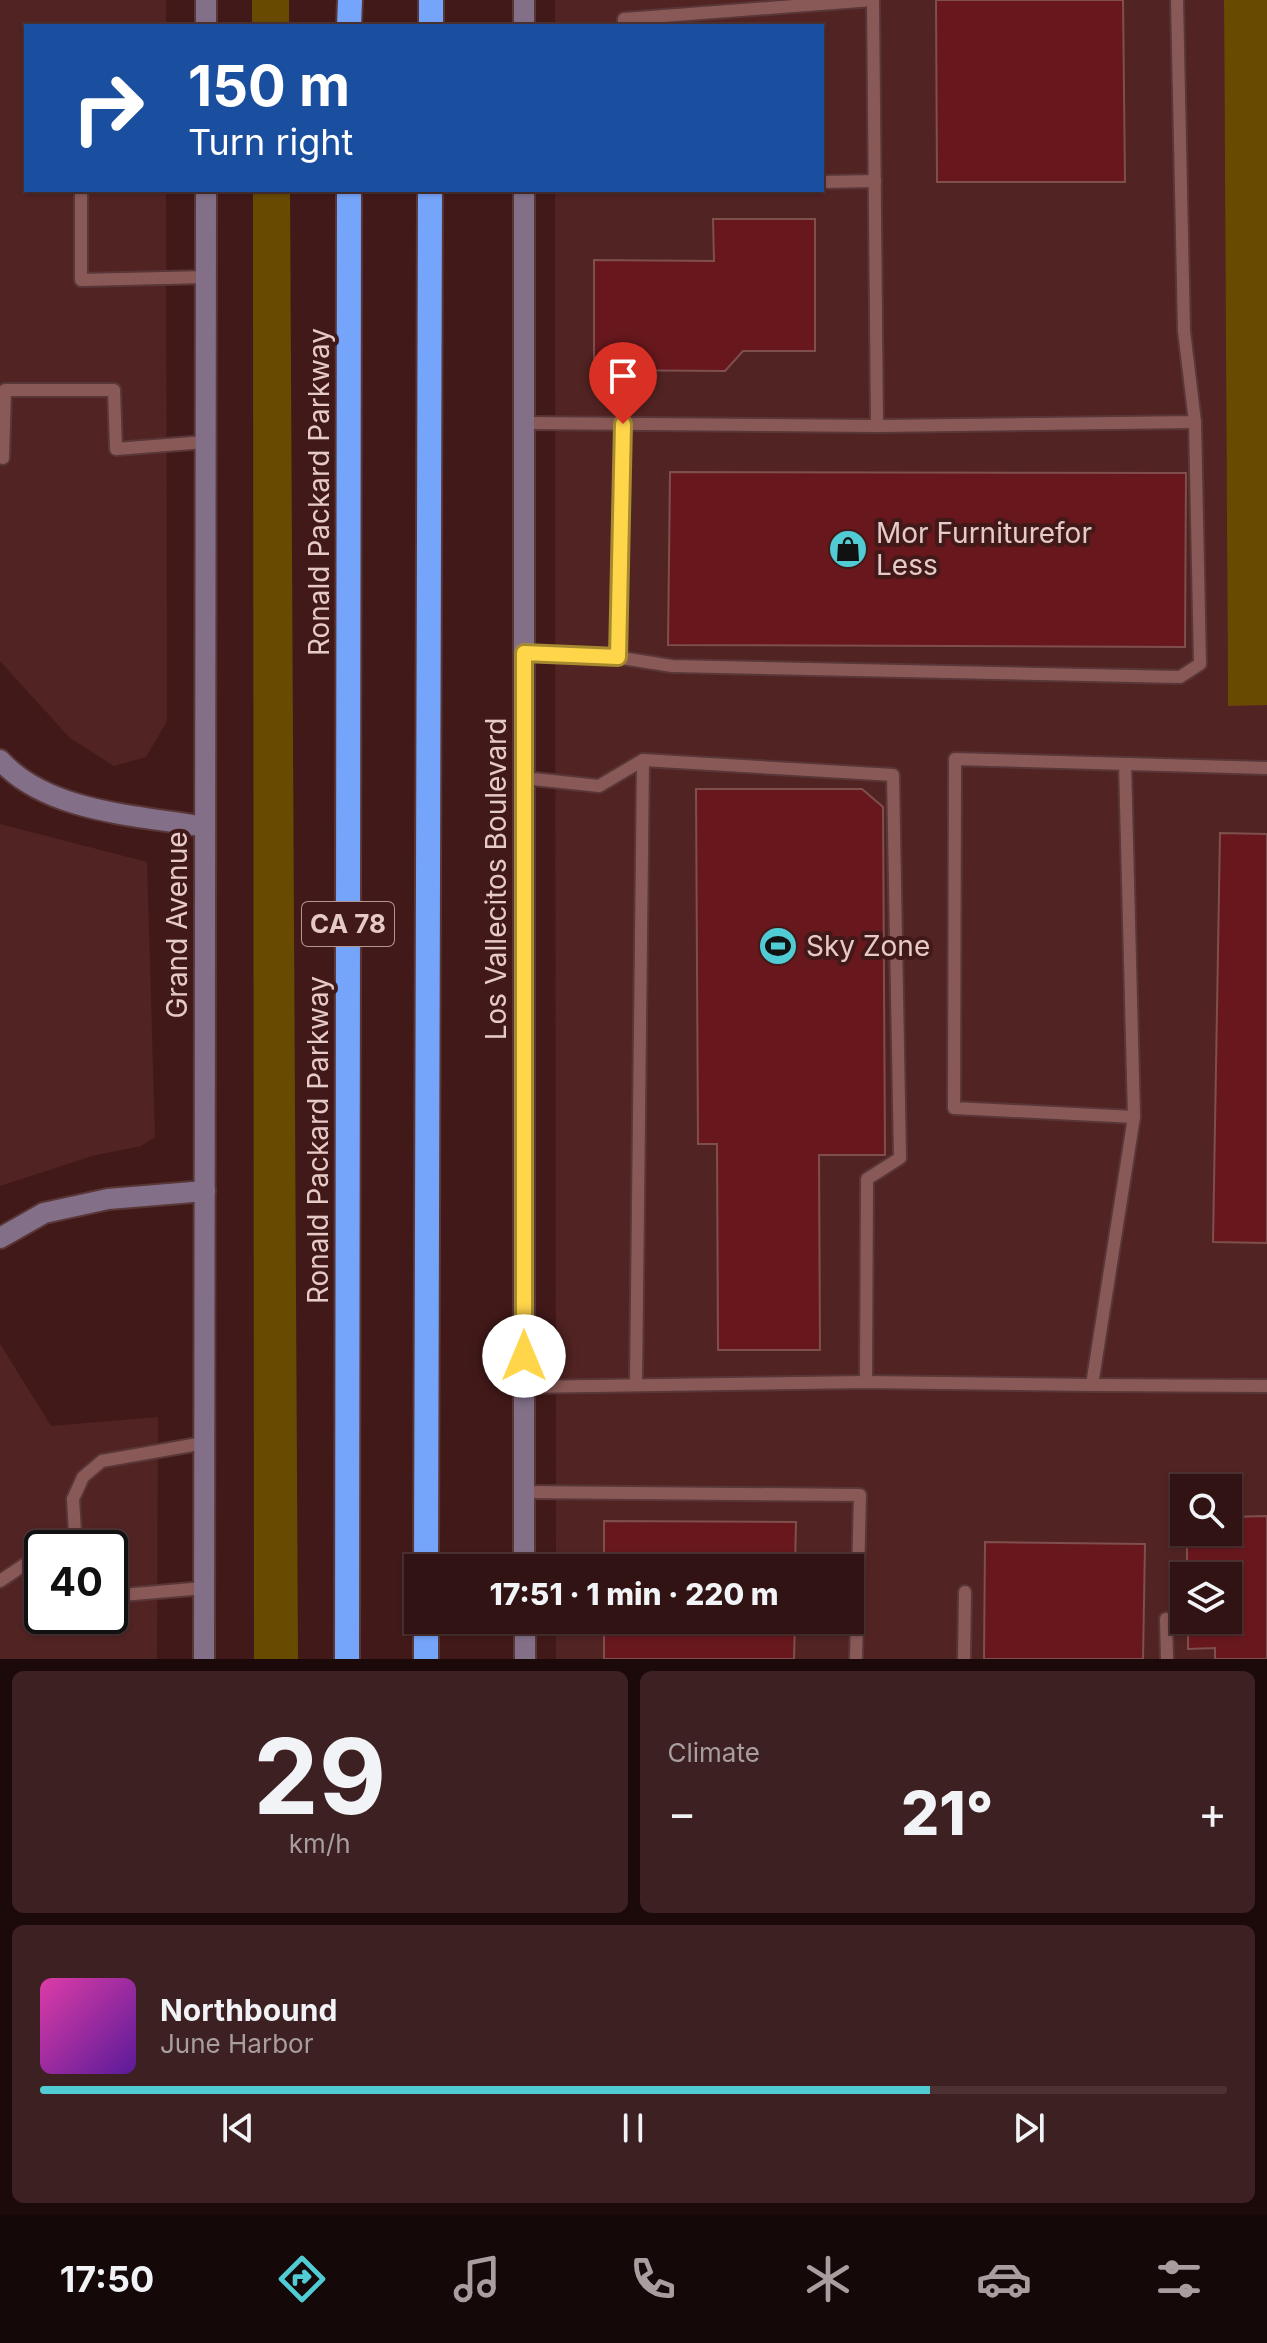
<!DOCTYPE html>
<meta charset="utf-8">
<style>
body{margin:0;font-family:Inter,sans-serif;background:#3d2021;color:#f1f3f6;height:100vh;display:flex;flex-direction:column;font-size:30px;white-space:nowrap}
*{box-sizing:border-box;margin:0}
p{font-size:26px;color:#a89ea0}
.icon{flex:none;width:44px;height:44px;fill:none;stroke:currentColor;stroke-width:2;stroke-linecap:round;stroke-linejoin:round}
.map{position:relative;height:1659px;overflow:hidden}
.panel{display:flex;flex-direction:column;gap:12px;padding:12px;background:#1c0a0a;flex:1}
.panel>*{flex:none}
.banner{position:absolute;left:24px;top:24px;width:800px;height:168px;border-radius:0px;box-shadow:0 2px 6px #0004,0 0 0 2px #4d3233;background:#1a4fa0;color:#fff;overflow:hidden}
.buttons{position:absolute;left:1170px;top:1474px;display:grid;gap:16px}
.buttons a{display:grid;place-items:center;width:72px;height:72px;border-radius:0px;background:#321313;box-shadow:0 2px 6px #0004,0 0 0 2px #4d3233;font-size:40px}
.speed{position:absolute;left:24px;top:1530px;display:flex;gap:16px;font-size:40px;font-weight:700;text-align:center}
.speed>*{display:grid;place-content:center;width:104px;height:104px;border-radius:50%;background:#321313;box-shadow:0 2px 6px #0004,0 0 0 2px #4d3233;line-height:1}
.speed .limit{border:4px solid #111;border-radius:12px;background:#fff;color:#111}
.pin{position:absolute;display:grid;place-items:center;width:68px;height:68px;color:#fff;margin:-82px -34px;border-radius:50% 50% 50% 0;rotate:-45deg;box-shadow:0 0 8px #0007}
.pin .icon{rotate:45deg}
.me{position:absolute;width:88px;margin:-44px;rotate:0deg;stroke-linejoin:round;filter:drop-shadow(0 0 6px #0008)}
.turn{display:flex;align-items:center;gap:28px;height:168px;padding:0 32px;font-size:36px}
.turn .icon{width:104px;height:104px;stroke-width:2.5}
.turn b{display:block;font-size:56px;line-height:68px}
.big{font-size:60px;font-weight:800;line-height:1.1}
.panel .widget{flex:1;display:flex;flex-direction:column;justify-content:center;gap:12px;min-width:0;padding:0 28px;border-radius:12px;background:#3d2021}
.panel .dial{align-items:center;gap:0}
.dial b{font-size:104px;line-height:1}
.song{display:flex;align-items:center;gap:24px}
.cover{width:96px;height:96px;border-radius:12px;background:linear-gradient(135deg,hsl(320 70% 55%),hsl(270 70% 35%))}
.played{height:8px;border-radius:4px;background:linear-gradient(90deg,#51ccd5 75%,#4d3233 75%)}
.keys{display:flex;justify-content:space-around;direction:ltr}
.heat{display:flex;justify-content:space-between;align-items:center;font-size:44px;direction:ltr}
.panel .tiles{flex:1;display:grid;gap:12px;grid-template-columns:1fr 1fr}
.widget:last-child{grid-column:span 2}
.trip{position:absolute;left:404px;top:1554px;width:460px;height:80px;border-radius:0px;background:#321313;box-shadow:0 2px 6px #0004,0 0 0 2px #4d3233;font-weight:800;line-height:80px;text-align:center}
.tab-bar{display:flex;height:128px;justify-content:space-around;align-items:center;background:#140808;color:#a89ea0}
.tab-bar .icon{width:56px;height:56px}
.tab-bar .selected{color:#51ccd5}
.tab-bar b{font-size:36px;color:#f1f3f6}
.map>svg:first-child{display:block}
.built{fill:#522323;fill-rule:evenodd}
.green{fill:#684a01}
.building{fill:#68181d;stroke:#7e4f4d;stroke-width:2}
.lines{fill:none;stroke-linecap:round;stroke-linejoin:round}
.lane-casing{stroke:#593637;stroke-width:16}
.secondary-casing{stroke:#593637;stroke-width:24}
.highway-casing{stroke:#593637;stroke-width:28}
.lane{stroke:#895957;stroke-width:12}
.secondary{stroke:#837088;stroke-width:20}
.highway{stroke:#75a5fb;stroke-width:24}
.route-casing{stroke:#a68a30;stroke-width:20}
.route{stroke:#ffd54a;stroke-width:14}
.labels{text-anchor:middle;stroke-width:8;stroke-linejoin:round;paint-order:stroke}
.shield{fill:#421919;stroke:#b59594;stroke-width:2}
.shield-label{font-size:26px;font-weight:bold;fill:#e6cac8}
.street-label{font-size:28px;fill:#e6cac8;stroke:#421919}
.poi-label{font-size:28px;fill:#e6cac8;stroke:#421919;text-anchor:start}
</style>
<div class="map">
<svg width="1267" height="1659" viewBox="0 0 1267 1659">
<rect width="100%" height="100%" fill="#421919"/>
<g class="built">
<path d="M0 0H166V26H26V190H166L167 721 146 757 114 766 70 738 0 661Z"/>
<path d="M555 0H1224L1228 705H1267V1659H556V1620H850V1568H556L555 190H822V26H555ZM1184 1488H1228V1532H1184ZM1184 1576H1228V1620H1184Z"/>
<path d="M0 824 147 862 155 1137 141 1146 92 1156 0 1186Z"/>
<path d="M0 1344 51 1426 158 1417 157 1659H0ZM42 1548H110V1616H42Z"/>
</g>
<g class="green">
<rect x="252" y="0" width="37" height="26"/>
<path d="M1224 0H1267V705L1228 706Z"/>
<path d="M253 190H290L298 1659H254Z"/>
</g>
<g class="building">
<path d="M936 0H1123L1125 182H937Z"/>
<path d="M713 219H815V351H743L725 371 594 370V260L714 261Z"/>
<path d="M670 472 1186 473 1185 647 668 645Z"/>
<path d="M696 789H862L883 807 885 1155H819L820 1350H718L717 1144H698Z"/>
<path d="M1220 833 1267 834V1243L1213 1242Z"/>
<path d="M1267 1516V1659H1215V1648L1188 1649V1620H1228V1576H1187V1543H1204V1532H1228V1517Z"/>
<path d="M604 1521 796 1522 795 1568H604Z"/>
<path d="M985 1542 1145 1544 1143 1659H984Z"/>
<path d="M604 1620H795L794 1659H604Z"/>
</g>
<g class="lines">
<g class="lane-casing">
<g id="lane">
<path d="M624 26V19L873 0"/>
<path d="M822 182 875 181"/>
<path d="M81 190V280L206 277"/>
<path d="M524 423 877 426 873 0"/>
<path d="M877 426 1195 422 1184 331 1177 0"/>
<path d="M3 458 5 390H114L116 449 205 442"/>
<path d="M524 653 609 656 672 666 1180 677 1200 664 1195 422"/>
<path d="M618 657 623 424"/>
<path d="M1125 764 1134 1117 954 1108 955 759 1267 768"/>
<path d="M524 778 599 786 643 760 893 775 900 1158 867 1179 866 1382"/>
<path d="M636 1385 643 760"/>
<path d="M1092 1385 1267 1386"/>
<path d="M524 1387 866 1382 1092 1385 1134 1117"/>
<path d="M524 1492 860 1495 856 1659"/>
<path d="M49 1548 75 1531"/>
<path d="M76 1548 73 1499 83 1477 102 1461 204 1443"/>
<path d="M0 1581 42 1553"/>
<path d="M110 1596 204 1588"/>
<path d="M1166 1619 1167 1659"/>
<path d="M964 1659 965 1592"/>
</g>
</g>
<g class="secondary-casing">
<g id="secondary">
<path d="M524 0V26"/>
<path d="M206 26V0"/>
<path d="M524 190V1568"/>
<path d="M0 760C48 813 138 815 205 827"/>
<path d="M0 1238 44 1213 108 1199 205 1191"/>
<path d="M525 1620V1659"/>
<path d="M204 1659 206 190"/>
</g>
</g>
<g class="highway-casing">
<g id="highway">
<path d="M349 26 350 0"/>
<path d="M431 26V0"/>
<path d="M426 1568 430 190"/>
<path d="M347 1659 349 190"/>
<path d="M426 1659V1620"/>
</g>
</g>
<use href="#lane" class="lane"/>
<use href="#secondary" class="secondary"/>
<use href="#highway" class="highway"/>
</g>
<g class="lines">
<g class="route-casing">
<path id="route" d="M524 1356V653L618 657 623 424"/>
</g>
<use href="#route" class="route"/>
</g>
<defs>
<g id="shop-disc" transform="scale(2)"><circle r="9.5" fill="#51ccd5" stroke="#421919"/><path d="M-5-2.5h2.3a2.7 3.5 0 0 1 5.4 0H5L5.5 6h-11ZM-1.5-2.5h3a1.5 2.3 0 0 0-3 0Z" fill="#111"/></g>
<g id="stadium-disc" transform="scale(2)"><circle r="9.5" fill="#51ccd5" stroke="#421919"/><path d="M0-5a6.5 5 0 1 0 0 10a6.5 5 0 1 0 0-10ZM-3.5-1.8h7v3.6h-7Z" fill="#111"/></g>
</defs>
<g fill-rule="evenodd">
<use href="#shop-disc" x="848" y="549"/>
<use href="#stadium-disc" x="778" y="946"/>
</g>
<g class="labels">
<rect class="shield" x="302" y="902" width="92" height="44" rx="6"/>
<g class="shield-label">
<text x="348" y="933">CA 78</text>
</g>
<g class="street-label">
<text transform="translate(319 492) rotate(-90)" y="10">Ronald Packard Parkway</text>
<text transform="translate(496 879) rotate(-90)" y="10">Los Vallecitos Boulevard</text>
<text transform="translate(177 925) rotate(-90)" y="10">Grand Avenue</text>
<text transform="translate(318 1140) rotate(-90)" y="10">Ronald Packard Parkway</text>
</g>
<g class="poi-label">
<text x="876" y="543">Mor Furniturefor<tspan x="876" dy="32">Less</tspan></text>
<text x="806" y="956">Sky Zone</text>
</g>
</g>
</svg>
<div class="buttons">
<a><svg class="icon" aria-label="search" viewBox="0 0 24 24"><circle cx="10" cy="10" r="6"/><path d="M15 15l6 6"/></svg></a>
<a><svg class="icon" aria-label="layers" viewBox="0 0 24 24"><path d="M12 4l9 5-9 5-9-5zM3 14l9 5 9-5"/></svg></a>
</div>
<div class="speed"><div class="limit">40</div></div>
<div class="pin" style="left:623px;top:424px;background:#d93025"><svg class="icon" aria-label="arrive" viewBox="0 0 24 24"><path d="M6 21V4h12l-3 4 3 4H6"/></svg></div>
<svg class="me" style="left:524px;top:1356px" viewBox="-20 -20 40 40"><circle r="19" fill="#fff"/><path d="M0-13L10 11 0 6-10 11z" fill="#ffd54a"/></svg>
<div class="trip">17:51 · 1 min · 220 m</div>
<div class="banner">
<div class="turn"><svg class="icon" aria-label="right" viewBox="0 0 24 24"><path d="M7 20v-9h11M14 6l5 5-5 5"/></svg><div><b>150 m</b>Turn right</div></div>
</div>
</div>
<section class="panel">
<div class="tiles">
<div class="widget dial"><b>29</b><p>km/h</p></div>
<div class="widget"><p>Climate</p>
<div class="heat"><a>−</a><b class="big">21°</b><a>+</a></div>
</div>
<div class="widget">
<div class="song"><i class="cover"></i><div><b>Northbound</b><p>June Harbor</p></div></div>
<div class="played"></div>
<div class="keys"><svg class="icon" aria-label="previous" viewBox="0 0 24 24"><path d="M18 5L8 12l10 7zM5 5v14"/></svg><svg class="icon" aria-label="pause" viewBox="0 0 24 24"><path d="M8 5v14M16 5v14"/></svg><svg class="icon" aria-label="next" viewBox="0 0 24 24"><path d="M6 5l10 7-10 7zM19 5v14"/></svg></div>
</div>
</div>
</section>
<nav class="tab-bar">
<b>17:50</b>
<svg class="icon selected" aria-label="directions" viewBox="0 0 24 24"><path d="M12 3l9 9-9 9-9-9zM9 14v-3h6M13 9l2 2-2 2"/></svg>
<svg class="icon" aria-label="music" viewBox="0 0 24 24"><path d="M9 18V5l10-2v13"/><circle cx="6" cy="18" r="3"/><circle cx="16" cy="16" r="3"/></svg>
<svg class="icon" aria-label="phone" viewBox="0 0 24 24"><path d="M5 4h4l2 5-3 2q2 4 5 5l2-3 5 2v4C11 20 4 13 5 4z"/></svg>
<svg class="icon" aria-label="climate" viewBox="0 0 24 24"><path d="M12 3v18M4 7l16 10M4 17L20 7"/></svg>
<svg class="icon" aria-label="car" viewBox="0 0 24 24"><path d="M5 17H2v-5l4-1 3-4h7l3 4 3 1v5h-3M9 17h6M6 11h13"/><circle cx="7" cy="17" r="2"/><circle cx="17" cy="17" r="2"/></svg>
<svg class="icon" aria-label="filters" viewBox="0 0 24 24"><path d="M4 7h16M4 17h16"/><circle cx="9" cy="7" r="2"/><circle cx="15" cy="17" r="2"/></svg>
</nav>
